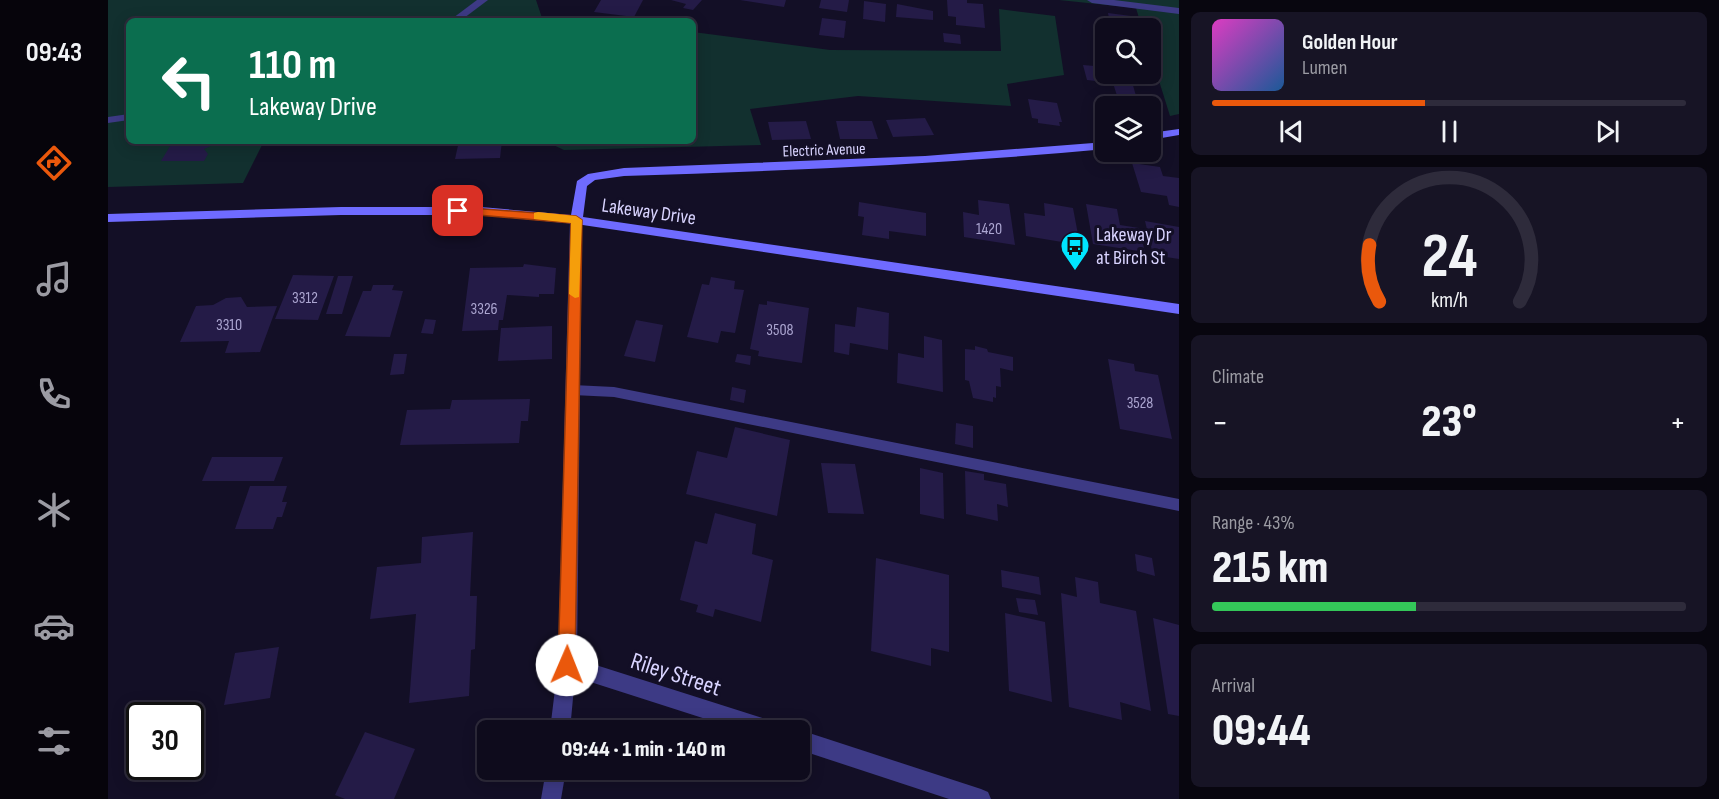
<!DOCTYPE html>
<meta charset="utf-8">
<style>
body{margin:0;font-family:"Sofia Sans Condensed",sans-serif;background:#171425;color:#f1f3f6;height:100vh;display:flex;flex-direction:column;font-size:22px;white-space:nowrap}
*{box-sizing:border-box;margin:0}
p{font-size:20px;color:#9b9ba3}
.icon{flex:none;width:33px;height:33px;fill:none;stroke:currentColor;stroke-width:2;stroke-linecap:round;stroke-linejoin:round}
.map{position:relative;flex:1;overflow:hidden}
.details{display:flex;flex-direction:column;gap:12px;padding:12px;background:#08060f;width:540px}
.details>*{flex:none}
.top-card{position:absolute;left:18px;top:18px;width:570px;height:126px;border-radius:9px;box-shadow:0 3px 15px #0003,0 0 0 2px #2e2b3b;background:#0b6e4f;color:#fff;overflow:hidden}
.fabs{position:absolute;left:987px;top:18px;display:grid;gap:12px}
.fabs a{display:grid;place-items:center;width:66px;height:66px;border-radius:9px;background:#0e0b1c;box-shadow:0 3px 15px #0003,0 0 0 2px #2e2b3b;font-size:30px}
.speed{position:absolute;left:18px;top:702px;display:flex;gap:12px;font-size:30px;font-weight:700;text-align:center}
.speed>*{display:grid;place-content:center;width:78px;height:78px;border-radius:50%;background:#0e0b1c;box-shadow:0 3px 15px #0003,0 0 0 2px #2e2b3b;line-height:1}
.speed .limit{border:3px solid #111;border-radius:9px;background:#fff;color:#111}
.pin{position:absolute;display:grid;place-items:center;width:51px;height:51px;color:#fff;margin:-26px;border-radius:12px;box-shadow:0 3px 9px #0006}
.me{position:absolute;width:66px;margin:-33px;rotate:1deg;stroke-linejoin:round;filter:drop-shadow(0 0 4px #0008)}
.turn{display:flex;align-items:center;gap:21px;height:126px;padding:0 24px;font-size:27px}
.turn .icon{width:78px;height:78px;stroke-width:2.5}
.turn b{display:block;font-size:42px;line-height:51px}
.big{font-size:45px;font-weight:800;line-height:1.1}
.details .card{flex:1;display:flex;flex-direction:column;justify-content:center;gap:9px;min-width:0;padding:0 21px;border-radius:9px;background:#171425}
.details .dial{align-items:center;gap:0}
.dial svg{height:156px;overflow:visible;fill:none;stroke:#2e2b3b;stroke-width:7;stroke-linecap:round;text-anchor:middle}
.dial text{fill:#f1f3f6;stroke:none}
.song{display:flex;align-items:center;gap:18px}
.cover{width:72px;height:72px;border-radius:9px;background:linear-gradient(135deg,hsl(310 70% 55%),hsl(210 70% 35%))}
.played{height:6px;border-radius:3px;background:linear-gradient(90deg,#ea580c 45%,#2e2b3b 45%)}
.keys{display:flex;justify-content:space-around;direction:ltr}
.heat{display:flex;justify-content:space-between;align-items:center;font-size:33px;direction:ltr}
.charge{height:9px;border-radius:4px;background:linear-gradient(90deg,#34c759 43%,#2e2b3b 0)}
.trip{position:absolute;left:369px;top:720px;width:333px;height:60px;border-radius:9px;background:#0e0b1c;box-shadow:0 3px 15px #0003,0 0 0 2px #2e2b3b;font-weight:800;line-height:60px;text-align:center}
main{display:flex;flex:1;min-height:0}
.dock{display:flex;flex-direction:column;width:108px;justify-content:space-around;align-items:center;background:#06040b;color:#9b9ba3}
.dock .icon{width:42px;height:42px}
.dock .active{color:#ea580c}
.dock b{font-size:27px;color:#f1f3f6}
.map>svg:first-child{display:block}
.green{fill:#12302f}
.building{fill:#241b47}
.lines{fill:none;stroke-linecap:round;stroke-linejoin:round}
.lane{fill:#3d3a85;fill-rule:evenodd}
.street{fill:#3d3a85;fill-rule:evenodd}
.secondary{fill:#6f6bff;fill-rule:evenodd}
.route{fill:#ea580c;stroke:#983908;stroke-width:1.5}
.slow{fill:#f59e0b}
.labels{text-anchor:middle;stroke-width:6;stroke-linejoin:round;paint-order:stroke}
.far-street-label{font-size:16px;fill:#d9d4ff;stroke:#130f26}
.number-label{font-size:16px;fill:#aca6d1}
.street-label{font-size:20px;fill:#d9d4ff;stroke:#130f26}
.poi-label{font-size:20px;fill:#d9d4ff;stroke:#130f26;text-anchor:start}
.near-street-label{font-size:24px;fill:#d9d4ff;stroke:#130f26}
</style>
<main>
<nav class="dock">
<b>09:43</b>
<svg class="icon active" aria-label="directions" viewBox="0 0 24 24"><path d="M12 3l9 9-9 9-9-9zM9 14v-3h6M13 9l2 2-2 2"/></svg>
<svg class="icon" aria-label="music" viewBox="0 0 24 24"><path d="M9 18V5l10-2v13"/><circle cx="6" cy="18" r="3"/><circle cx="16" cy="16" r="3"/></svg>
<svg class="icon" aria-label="phone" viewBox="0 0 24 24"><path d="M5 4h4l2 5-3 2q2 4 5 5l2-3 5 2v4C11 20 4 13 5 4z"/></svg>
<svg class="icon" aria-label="climate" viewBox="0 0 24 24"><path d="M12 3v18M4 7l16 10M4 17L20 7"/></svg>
<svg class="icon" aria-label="car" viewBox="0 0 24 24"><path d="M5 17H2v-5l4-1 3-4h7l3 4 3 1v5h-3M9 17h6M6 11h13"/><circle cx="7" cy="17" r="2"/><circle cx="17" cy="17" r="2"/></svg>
<svg class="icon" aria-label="filters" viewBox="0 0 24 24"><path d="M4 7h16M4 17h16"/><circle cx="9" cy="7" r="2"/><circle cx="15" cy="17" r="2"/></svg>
</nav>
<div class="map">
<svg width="1071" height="799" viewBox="0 0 1071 799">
<rect width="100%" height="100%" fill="#130f26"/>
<g class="green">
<path d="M0 0H428L435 21H21V141H156L135 183 0 187Z"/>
<path d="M951 0H1071V114L1062 116 1043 55 1042 28H1034L1028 8Z"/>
<path d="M891 9 947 16 956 75 899 84 903 106 750 96 642 109 653 145 456 150 437 141H585V32L722 50 893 51Z"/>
</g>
<g class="building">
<path d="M493 0H535L526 17 486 12Z"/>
<path d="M563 0H594L585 10 575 8 578 4Z"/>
<path d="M632 0H678L676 7Z"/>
<path d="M713 0H741L739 12 711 8Z"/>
<path d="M839 0H859V3L875 4 877 28 848 25V17L840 16Z"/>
<path d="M756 1 778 4 777 22 755 19Z"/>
<path d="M789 4 825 11V20L788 17Z"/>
<path d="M1000 13 1023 16 1026 28H1003Z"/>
<path d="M714 18 738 21 736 38 711 35Z"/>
<path d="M835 33 852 35 853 44 836 42Z"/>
<path d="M975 65 998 67V74H1007L1010 81 1024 82 1031 106 1011 102 1005 83 979 80Z"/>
<path d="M920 99 949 103 954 122H951L952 126 930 123V119L924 118Z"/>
<path d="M817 118 826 135 785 137 778 120Z"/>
<path d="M698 121 703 139 664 140 660 122Z"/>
<path d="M728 121H764L770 139H732Z"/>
<path d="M93 141H104L107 144 96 149 100 154 96 161H53L64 143 86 144Z"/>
<path d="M351 141H394L392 158 347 159Z"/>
<path d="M1024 163 1052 167 1055 176 1071 178V207L1061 205 1059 196 1033 192Z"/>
<path d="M870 200 901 204 907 245 856 237 855 212 871 215Z"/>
<path d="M751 202 818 213V236L781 231V239L754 235 756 217 750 216Z"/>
<path d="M936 203 965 208 972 245 918 236 916 213 937 216Z"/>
<path d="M978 204 1009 209 1012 225 1031 228 1037 252 985 244Z"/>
<path d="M1037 221 1071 227V259L1045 255Z"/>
<path d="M996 251 1021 255 1024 266 999 262Z"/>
<path d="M416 264 448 268 446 294H431V297L399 295 395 320H391L390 330 354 331 362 268 415 267Z"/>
<path d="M185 275 226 276 210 320 167 319Z"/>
<path d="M230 276H245L234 314H218Z"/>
<path d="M603 277 627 281 626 289 636 290 627 333 613 331 610 343 579 337 594 284 601 285Z"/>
<path d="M265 285H286L284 290 295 291 282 337 237 336 255 291H263Z"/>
<path d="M133 297 139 307 169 306 152 352 117 353 121 341 72 342 88 306 105 305 118 298Z"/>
<path d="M659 301 701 308 694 363 650 356 651 351 642 349 651 304 659 305Z"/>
<path d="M749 307 781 313 780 350 742 343 741 355 726 352 727 324 747 327Z"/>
<path d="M317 319 328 320 325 334 313 333Z"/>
<path d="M528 320 555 325 547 362 516 356Z"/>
<path d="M444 326V359L390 361 393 328Z"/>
<path d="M816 336 834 340 835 392 789 383 790 353 816 358Z"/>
<path d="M867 346 879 349 880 352 905 357V371L892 368 893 387 888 386V398L885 397V402L865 398 861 381 857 380V349L867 350Z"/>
<path d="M286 354H299L296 374 282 375Z"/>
<path d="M629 354 643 356 642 365 627 362Z"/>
<path d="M1000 359 1026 364 1027 371 1050 375 1064 439 1012 429Z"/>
<path d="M624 387 638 390 636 403 622 400Z"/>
<path d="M422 399 420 421H413L411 443 292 445 299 410 342 409 344 400Z"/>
<path d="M848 423 865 426V448L847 444Z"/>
<path d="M627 427 682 440 669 516 578 494 589 451 619 458Z"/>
<path d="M104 457H175L166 481H94Z"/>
<path d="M713 463 747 464 756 514 720 513Z"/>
<path d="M812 468 835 473 836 519 812 514Z"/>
<path d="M857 471 876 474V480L898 484 900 507 889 504 890 521 858 514Z"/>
<path d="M142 486H179L174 502H179L174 517H169L165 529H127Z"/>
<path d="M607 513 648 524 644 554 665 560 653 622 607 609 605 617 588 612 590 605 572 600 587 541 599 544Z"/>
<path d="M365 532 362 596H369L367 649 363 650 361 696 301 703 308 614 262 619 269 567 313 563 314 537Z"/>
<path d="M1027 554 1044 558 1047 576 1029 571Z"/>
<path d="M768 558 841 575V652L823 648V666L763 651Z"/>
<path d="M893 570 931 577 933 595 894 587Z"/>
<path d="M967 577 990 582 992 603 1028 611 1043 711 1012 702 1014 720 961 707 953 593 969 597Z"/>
<path d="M908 598 927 600 930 615 911 612Z"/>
<path d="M897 613 937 622 944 702 901 691Z"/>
<path d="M1045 618 1071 625V716L1060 714Z"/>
<path d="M171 647 162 698 116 705 127 653Z"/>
<path d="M257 732 307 749 286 799H237L227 795Z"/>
</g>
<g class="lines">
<path class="lane" d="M465 385 506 387 1071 499V511L506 397 465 395 461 393 459 390 461 387Z"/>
<g class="street">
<path d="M369 0H380L352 21H341Z"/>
<path d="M979 0H1006L1071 8V14L984 3Z"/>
<path d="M21 114V120L0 123V117Z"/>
<path d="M468 216 474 220 469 659 661 720 668 723 671 730H632L467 677 462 730H442L450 665 462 220Z"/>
<path d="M691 730H692L873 789 880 792 883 799H841L692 750Z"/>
<path d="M438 770H458L453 799H433Z"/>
</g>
<g class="secondary">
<path d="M1071 129V135L1042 140V133Z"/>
<path d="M998 142V149C837 164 677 171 516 176L487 180 479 186 475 217 1071 304V314L468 224 373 215H233L0 222V214L233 207H373L463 215 469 181 480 174 516 168 817 156Z"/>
</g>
</g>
<path class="route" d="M350 207 468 216 474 220 467 665 465 671 459 674 453 671 450 665 463 223 346 213V208Z"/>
<path class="slow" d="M430 212 468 216 474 220 471 297 467 298 461 294 463 223 426 219V213Z"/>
<defs>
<g id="bus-pin" transform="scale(1.5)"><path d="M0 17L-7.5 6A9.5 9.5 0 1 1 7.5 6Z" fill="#00e5ff" stroke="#130f26"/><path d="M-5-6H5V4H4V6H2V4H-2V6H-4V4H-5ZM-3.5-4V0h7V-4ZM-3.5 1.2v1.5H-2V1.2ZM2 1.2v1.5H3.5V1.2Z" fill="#111"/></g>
</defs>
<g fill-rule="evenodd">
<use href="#bus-pin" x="967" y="246"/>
</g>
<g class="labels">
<g class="far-street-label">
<text transform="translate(716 149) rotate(-2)" y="6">Electric Avenue</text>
</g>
<g class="number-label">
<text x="881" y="234">1420</text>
<text x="197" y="303">3312</text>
<text x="376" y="314">3326</text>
<text x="121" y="330">3310</text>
<text x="672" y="335">3508</text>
<text x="1032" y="408">3528</text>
</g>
<g class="street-label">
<text transform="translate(541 211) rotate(8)" y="7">Lakeway Drive</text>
</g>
<g class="poi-label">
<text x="988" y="241">Lakeway Dr<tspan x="988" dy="23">at Birch St</tspan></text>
</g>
<g class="near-street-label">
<text transform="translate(568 674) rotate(18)" y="8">Riley Street</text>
</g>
</g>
</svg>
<div class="fabs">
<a><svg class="icon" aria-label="search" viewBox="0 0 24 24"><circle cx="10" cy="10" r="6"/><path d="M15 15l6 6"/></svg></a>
<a><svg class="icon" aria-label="layers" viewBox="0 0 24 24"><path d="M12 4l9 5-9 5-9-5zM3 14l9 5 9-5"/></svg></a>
</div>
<div class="speed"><div class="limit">30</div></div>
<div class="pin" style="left:350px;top:211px;background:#d93025"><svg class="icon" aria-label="arrive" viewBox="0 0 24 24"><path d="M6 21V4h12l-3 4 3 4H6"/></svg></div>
<svg class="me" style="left:459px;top:665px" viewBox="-20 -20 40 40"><circle r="19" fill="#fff"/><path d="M0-13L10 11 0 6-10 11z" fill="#ea580c"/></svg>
<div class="trip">09:44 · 1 min · 140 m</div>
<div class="top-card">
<div class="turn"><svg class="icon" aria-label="left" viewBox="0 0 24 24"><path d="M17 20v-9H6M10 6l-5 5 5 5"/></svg><div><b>110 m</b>Lakeway Drive</div></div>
</div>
</div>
<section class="details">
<div class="card">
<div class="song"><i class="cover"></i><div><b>Golden Hour</b><p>Lumen</p></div></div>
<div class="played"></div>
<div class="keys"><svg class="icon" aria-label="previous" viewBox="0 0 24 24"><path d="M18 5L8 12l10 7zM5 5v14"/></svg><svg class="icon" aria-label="pause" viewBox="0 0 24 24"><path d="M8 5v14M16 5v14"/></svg><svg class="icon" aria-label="next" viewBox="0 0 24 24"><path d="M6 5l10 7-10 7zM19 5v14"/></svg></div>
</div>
<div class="card dial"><svg viewBox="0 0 100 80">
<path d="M14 69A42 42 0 1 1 86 69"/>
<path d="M14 69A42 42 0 0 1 9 40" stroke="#ea580c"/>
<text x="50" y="56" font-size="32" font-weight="700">24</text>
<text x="50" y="72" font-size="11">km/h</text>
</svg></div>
<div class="card"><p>Climate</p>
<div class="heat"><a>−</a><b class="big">23°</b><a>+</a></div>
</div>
<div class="card"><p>Range · 43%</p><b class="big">215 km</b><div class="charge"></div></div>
<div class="card"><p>Arrival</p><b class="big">09:44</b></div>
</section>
</main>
